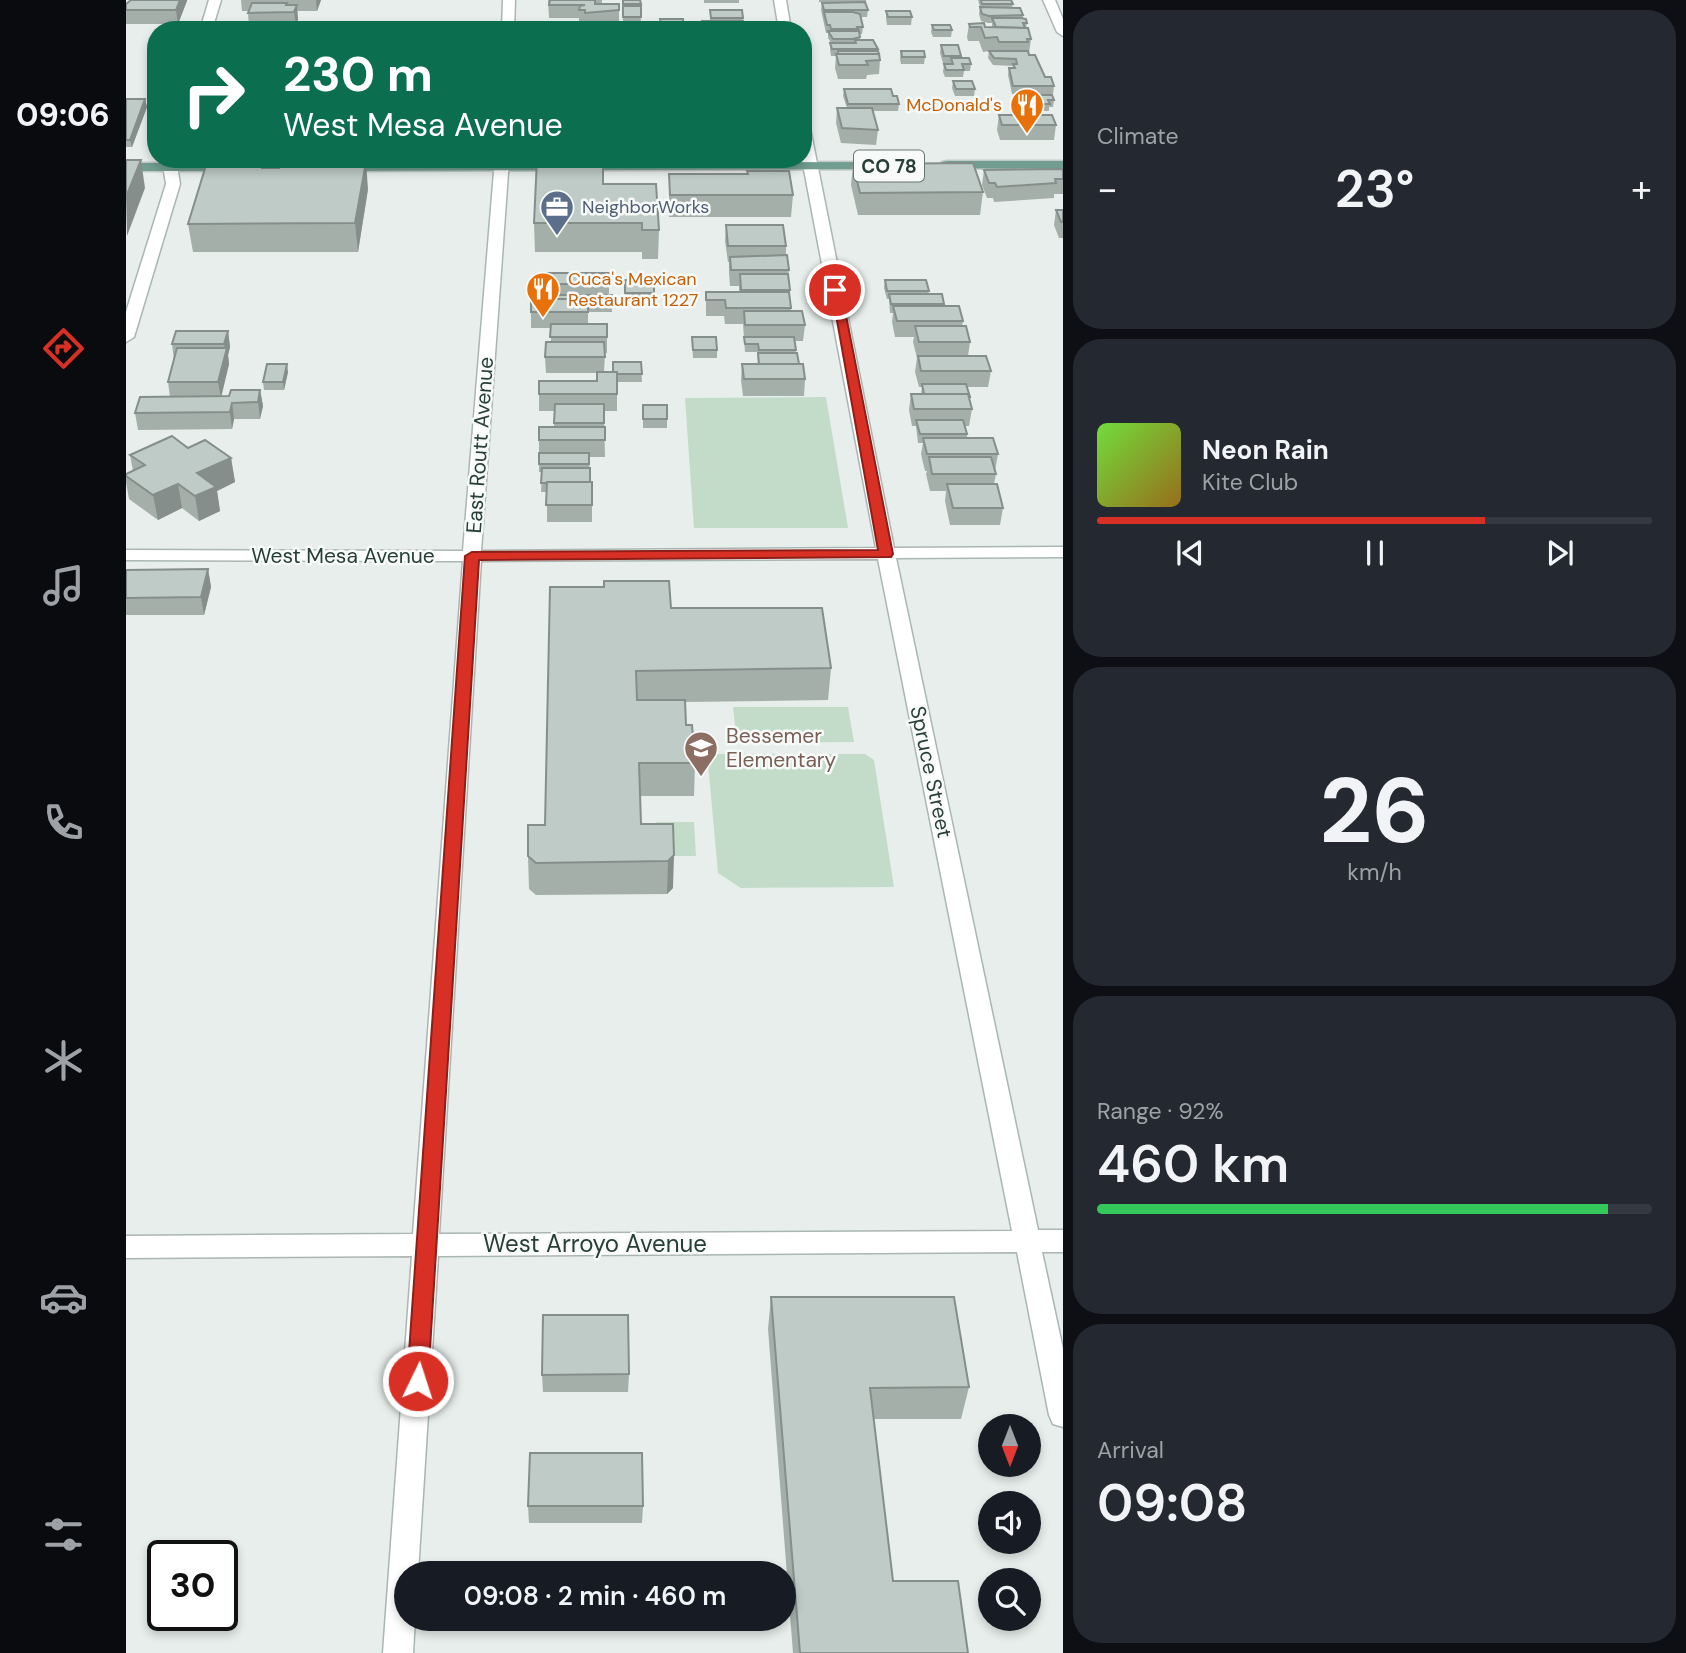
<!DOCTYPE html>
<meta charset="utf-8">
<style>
body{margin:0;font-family:"DM Sans",sans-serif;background:#242831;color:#f1f3f6;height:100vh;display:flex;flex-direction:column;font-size:26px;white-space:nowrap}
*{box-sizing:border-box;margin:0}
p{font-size:23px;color:#9ea1a6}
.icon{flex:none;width:38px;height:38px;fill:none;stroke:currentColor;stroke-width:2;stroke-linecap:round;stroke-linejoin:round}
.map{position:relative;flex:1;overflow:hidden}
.sheet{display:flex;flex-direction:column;gap:10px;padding:10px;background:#0d0f14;width:623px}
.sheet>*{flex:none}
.banner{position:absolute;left:21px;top:21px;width:665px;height:147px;border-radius:28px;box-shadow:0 4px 10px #0003;background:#0b6e4f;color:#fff;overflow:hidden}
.needle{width:46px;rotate:180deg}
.tools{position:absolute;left:852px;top:1414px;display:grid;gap:14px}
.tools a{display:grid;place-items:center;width:63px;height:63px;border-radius:50%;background:#171b24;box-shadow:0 4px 10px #0003;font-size:35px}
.speed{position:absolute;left:21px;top:1540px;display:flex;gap:14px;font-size:35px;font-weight:700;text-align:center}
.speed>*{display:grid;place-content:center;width:91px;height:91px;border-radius:50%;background:#171b24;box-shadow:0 4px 10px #0003;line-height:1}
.speed .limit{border:4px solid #111;border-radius:10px;background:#fff;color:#111}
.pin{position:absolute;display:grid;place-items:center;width:60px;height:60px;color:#fff;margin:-30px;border:4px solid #fff;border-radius:50%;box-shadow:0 2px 7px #0007}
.me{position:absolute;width:77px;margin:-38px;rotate:4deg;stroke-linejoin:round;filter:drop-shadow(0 0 5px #0008)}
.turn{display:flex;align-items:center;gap:24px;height:147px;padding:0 21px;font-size:32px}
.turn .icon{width:91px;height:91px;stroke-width:2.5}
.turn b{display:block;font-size:49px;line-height:60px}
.big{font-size:52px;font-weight:600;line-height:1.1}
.sheet .tile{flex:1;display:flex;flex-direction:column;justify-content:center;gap:10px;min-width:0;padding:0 24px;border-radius:28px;background:#242831}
.sheet .dial{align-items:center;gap:0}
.dial b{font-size:91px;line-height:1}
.song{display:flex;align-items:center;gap:21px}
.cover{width:84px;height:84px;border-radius:10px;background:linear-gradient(135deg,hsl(100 70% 55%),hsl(40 70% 35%))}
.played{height:7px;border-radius:4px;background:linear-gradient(90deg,#d93025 70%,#363941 70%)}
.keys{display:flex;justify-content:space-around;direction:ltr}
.heat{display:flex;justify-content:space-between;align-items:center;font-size:38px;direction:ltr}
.charge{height:10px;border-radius:5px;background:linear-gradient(90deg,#34c759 92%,#363941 0)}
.trip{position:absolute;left:268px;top:1561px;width:402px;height:70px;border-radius:35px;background:#171b24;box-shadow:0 4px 10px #0003;font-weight:600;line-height:70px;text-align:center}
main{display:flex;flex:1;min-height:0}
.tab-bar{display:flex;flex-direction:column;width:126px;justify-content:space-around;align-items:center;background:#090b0e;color:#9ea1a6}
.tab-bar .icon{width:49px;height:49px}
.tab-bar .selected{color:#d93025}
.tab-bar b{font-size:32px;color:#f1f3f6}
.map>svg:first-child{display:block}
.green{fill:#c3dcc9}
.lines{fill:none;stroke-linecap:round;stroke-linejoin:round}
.minor-casing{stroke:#aab6b2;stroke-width:3}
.major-casing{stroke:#c3c9c7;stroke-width:3}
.minor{fill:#fff;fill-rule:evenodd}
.major{fill:#719e91;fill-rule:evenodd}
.wall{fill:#a4afaa}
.shaded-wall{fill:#868e8b}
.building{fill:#bfcbc6;stroke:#868e8b;stroke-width:2}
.route{fill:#d93025;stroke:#8d1f18;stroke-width:2}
.labels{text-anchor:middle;stroke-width:5;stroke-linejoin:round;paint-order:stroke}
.far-food-label{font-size:18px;fill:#c56008;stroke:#f7faf9;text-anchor:end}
.far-service-label{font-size:18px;fill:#4e5e75;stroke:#f7faf9;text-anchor:start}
.shield{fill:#f7faf9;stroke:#667672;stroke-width:2}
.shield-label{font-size:19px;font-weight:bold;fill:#283e38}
.street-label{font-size:21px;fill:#283e38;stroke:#f7faf9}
.education-label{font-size:21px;fill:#785e54;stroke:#f7faf9;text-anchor:start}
.near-street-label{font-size:24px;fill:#283e38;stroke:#f7faf9}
</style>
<main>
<nav class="tab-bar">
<b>09:06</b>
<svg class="icon selected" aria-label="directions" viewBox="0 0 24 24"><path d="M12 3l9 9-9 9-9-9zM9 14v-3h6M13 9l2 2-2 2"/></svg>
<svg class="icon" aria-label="music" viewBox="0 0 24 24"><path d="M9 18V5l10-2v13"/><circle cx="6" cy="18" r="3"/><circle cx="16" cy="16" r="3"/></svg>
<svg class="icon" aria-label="phone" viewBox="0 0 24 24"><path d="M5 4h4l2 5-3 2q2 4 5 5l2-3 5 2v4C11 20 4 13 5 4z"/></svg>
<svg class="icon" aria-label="climate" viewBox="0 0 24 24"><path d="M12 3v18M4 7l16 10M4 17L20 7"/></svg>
<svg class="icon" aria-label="car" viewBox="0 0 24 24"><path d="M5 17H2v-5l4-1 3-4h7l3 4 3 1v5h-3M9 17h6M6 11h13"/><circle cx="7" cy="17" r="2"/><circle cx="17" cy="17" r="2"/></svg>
<svg class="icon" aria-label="filters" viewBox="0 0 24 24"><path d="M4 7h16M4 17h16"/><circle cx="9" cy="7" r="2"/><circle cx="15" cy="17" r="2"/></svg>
</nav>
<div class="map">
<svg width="937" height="1653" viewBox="0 0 937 1653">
<rect width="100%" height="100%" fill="#e7eeeb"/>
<g class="green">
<path d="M700 397 722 528H568L559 398Z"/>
<path d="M607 707H722L728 742 611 743Z"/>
<path d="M590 754H739L748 760 768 887 615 888 592 873 582 763Z"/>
<path d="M530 822H568L570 856H531Z"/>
</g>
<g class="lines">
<g class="minor-casing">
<g id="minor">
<path d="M83 0H95L86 30H74Z"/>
<path d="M377 0H389L388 30H376Z"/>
<path d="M648 0H660L665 30H653Z"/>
<path d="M917 0H929L937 19V36L931 32Z"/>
<path d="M677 124 684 128 768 548 937 547V557L770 558 912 1230H937V1252H916L937 1349V1427L927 1424 923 1415 891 1252 312 1256 292 1573H280V1619H289L287 1653H257L286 1256 0 1258V1236L287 1234 337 561 0 560V550L337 551 369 159H383L355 551 750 548 676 159ZM752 559 886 1231 313 1234 355 561Z"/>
<path d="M36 159H50L54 184 8 337 0 342V312L40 184Z"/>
</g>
</g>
<g class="major-casing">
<g id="major">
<path d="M821 161H937V169L816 168V162Z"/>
<path d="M754 162 759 163V169L212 171 205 167 212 163Z"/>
<path d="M0 163H180L187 167 180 171H0Z"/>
</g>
</g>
<use href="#minor" class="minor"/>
<use href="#major" class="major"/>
</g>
<g class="wall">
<path d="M0 0H62H61L52 24H0V4L5 0Z"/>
<path d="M115 0H195L191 11H171L172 19 170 26 123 27 122 13 123 11H116Z"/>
<path d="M422 0H476V4H493V24L459 26V24H453V18H423Z"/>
<path d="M497 0H514L515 24H497Z"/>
<rect x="578" y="0" width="35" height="3"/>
<rect x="693" y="0" width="47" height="2"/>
<path d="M852 0H885L887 4 886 7 897 15V19L901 23 900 28 905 39 903 53 919 77 928 86 927 94H886L882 75 883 68H887V66L867 65 862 58 863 51 857 52 853 41H842L841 37 843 24 859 27H866V23H862L855 21 853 14 854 7Z"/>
<path d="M696 3 742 10 741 17H735L737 27 736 34H734V40L752 49 754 60 753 74 741 75 740 79H712L709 68 710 56H705L704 50 705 43 702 38V33H700L695 10Z"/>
<path d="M584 10 617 18V25L620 28 626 30H576V21H584Z"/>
<path d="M760 11 786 17 785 25H761L760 18Z"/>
<path d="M534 19H557V30H530V26H534Z"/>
<path d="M806 25 826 30 825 37H807L805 32Z"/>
<path d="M815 45 835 56V58L845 64 844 71H838L837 77H819L817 72 818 64H824V63H817L814 53Z"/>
<path d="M775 51 799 57 798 64H775L774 59Z"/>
<path d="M827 81 849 89 848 96H829L826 88Z"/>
<path d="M718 89 767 96 773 104 772 111H747L752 130 750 145 715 143 710 123 711 108H721L717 96Z"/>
<path d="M897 95 928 100 927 107H923V111H900L896 102Z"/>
<path d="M19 99 21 107 6 147H0V100Z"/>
<path d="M873 115 930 125 928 140H874L871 130Z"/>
<path d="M137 162 138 168 242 189 232 252H67L62 224Z"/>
<path d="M727 164 857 192 854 215H732L725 185Z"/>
<path d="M937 169V194H928V198L868 202 867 198H861L856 185 858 170Z"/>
<path d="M621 171 667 195 665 217H543V174H621Z"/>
<path d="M477 184 533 230 532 259H516V252H409L408 223Z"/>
<path d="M930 210H937V238H933L928 225Z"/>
<path d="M600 225 660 246V255L663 270 662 277 665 311 679 325 677 341H669L670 353 673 364 679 379 678 396H617L615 380 616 364H632L631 352H619L617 324H599L598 316H580V292H613V286H604L603 273V262H602L599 241Z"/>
<path d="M483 273V295H486V312H462V324H481V353H479L478 372H487L515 362 516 382H491V411H478L479 457H463L464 482H466V522H421V492H415L416 472H413V427H428V411H413V394L471 381V373H420L419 357 425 342V328H405V312L419 299V284Z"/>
<rect x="499" y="280" width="29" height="21"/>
<path d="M759 280 803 291 802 294 818 304V306L837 321 836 326 844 342 842 356 865 371 862 387H841L846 409 843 426H839L841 434V438L872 454 869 471 870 474 868 484 877 508 874 525H824L819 501 820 491H804L800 474 801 471H799L795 454 797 443H792L790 426H786L783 410 785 394H795L796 387H793L789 372 791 358 787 342 788 337H769L766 322 767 313H764L763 299H761L758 288Z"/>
<path d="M102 331 104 347 102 355 103 364 95 396H103L134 390 137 406 134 419H108L106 429 12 430 9 413 44 397 42 382 48 360 46 344Z"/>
<path d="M566 337 591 350V358H567Z"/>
<path d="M162 372 158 390H138L137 382Z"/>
<path d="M517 405 541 419V428H517Z"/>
<path d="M62 448 105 458 109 482 91 491 94 511 73 521 56 508 32 520 3 499 0 482V474L7 471 4 455Z"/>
<path d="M82 569 85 587 78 615H0V570Z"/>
<path d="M545 608 705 668 702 700 559 702 560 725 569 763 568 796H514L515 824H547V888L541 894 410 895 403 889 402 856Z"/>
<path d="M645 1297 843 1387 835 1419H748L767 1581 842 1653H667L642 1329Z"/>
<path d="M503 1374 502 1392H417L416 1375Z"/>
<path d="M402 1506H517L516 1523H403Z"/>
</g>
<g class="shaded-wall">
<path d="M54 0H61V1L52 24 50 10Z"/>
<path d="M190 0H195L191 11Z"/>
<path d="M171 5 172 19 170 26 168 12Z"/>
<path d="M19 99 21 107 6 147 4 140Z"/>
<path d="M15 160 19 188 1 236 0 197Z"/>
<path d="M240 162 242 189 232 252 229 223Z"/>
<path d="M102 331 104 347 102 355 103 364 95 398 92 382 100 354 98 344Z"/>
<path d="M161 364 162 372 158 390 157 382Z"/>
<path d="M134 390 137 406 134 419 132 402Z"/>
<path d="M106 403 108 419 106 429 104 412Z"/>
<path d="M105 458 109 482 91 491 94 511 73 521 69 496 71 473Z"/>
<path d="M52 484 56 508 32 520 27 495Z"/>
<path d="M82 569 85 587 78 615 75 597Z"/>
<path d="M548 855 547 888 541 894 542 861Z"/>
</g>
<g class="building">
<path d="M5 0H54L50 10H0V4Z"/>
<path d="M424 0H469V4H493V10L459 13V10H453L454 6 459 5H423Z"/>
<path d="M497 0H514L515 4H497Z"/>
<path d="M855 0H885L887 4H856Z"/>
<path d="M739 2 742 10H698L696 3Z"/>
<path d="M126 3H161L160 5H171L168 12 122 13Z"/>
<rect x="497" y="6" width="18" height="11"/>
<path d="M854 7 894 8 897 15 863 16 856 14Z"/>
<path d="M584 10H616L617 18H585Z"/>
<path d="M760 11H784L786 17H762Z"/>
<path d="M698 12H727L734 14 737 27H731L732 29H705L704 25H701Z"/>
<path d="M866 18H895L900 19 901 23H897L899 28 870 27Z"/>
<path d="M534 19H557V24H535Z"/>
<path d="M576 21H617V25H581V27L577 28Z"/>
<path d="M858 23 859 27 902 28 905 39H901L902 42H873L871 37 859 38 855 27H844L843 24Z"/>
<path d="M548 25 547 30H531L530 26Z"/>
<path d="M581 25H620V28H626V30H581Z"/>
<path d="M806 25H824L826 30H808Z"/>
<path d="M702 31H733L734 37 727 39H707Z"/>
<path d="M729 40H747L752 49H706L704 43H730Z"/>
<path d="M815 45H832L835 56H818Z"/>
<path d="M712 51H752L753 54H712Z"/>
<path d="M775 51H798L799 57H776Z"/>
<path d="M863 51H902L903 55H909L919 77H925L928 86H887L883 68H889L887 64H891L890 59 868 58Z"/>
<path d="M710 54H753L754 60 740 61 742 65H713Z"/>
<path d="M825 58H843L845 64H836L838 70H820L818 64H827Z"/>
<path d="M827 81H846L849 89H830Z"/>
<path d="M718 89H765L767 96H771L773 104H722Z"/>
<path d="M897 95H926L928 100H922L924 104H901Z"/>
<path d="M0 99H19L4 140H0Z"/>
<path d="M711 108H746L752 130 716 128Z"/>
<path d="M873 115H926L930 125H876Z"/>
<path d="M411 159H477V184H530L533 230H516V223H408Z"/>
<path d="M0 160H15L0 197Z"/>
<path d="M81 162H137L136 168H153L154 162H240L229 223 62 224Z"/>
<path d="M847 163 857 192 734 193 727 164Z"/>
<path d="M937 169V179H929L930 183 871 187 869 183H863L858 170Z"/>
<path d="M621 171H663L667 195H544L543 174H622Z"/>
<path d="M930 210H937V222H935Z"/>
<path d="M600 225H657L660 246H602Z"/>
<path d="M661 255 663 270H605L604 257Z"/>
<rect x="419" y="273" width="64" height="11"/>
<path d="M614 274H662L664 290H615Z"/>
<rect x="499" y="280" width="29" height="13"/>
<path d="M759 280H800L803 291H761Z"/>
<path d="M580 292H663L665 308H600L599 300H580Z"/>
<path d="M763 294H816L818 304H765Z"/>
<path d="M421 295H486V304H462V299H421Z"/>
<rect x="405" y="299" width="57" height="13"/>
<path d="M767 306H833L837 321H771Z"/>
<path d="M618 311H676L679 325H619Z"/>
<path d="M425 324H481V337H424Z"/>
<path d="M789 326H840L844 342H793Z"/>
<path d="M50 331H102L98 344H46Z"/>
<path d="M566 337H590L591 350H567Z"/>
<path d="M618 337H668L670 350H633L632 344H619Z"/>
<path d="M420 342H478L479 357H419Z"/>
<path d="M51 348H101L92 382H42Z"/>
<path d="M632 353H671L673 364H633Z"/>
<path d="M792 356H860L865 371H795Z"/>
<path d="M487 362H515L516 374H491V372H487Z"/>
<path d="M141 364H161L157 382H137Z"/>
<path d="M616 364H677L679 379H618Z"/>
<path d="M471 372H491V394H413V381H471Z"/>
<path d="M796 384H840L844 397H843L842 394H798Z"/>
<path d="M105 390H134L132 402 106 403 104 412 9 413 14 397 103 396Z"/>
<path d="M785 394H842L846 409H788Z"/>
<path d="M429 404H478V423H428Z"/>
<rect x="517" y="405" width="24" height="14"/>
<path d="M790 420H837L841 434H794Z"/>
<rect x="413" y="427" width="66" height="13"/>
<path d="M46 436 62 448 79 440 105 458 71 473 90 487 69 496 52 484 27 495 0 476V474L19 465 4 455Z"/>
<path d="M797 438H867L872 454H801Z"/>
<rect x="413" y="453" width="50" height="11"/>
<path d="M803 457H865L870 474H806Z"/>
<path d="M416 468H464V482H421V483H415Z"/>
<path d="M421 482H466V505H420Z"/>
<path d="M821 484H871L877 508H827Z"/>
<path d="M82 569 75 597 0 598V570Z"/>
<path d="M478 581H543L545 608H696L705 668 510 671 511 700H559L560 725H566L569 763H513L515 824H547L548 855 542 861 410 863 402 856V825H419L424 587H478Z"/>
<path d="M645 1297H828L843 1387 744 1388 767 1581H832L842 1653H674Z"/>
<path d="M417 1315H502L503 1374 416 1375Z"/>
<path d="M404 1453H516L517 1506H402Z"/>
</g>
<path class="route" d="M705 287 715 290 767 554 765 557 353 560 302 1381 299 1387 292 1390 284 1387 281 1381 339 556 346 552 752 550Z"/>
<defs>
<g id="restaurant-pin" transform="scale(1.75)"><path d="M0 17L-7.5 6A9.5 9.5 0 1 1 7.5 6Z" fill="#e8710a" stroke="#f7faf9"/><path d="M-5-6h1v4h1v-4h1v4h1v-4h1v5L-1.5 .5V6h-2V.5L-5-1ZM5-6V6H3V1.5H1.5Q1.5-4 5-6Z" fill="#fff"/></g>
<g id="office-pin" transform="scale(1.75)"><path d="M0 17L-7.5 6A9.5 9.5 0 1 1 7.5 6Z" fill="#5c6f8a" stroke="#f7faf9"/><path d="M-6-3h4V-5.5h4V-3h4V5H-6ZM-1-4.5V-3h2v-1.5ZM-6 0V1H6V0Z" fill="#fff"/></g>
<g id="school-pin" transform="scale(1.75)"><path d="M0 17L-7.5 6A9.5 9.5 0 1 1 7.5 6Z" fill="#8d6e63" stroke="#f7faf9"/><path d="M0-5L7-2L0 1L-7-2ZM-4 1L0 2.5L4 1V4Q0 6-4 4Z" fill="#fff"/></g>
</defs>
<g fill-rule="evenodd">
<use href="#restaurant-pin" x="901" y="105"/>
<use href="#office-pin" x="431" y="207"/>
<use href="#restaurant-pin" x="417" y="289"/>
<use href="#school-pin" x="575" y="748"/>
</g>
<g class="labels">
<g class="far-food-label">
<text x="876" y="111">McDonald's</text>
<text x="442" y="285" text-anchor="start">Cuca's Mexican<tspan x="442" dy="21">Restaurant 1227</tspan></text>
</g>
<g class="far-service-label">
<text x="456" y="213">NeighborWorks</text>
</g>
<rect class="shield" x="728" y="150.5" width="70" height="31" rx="5"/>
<g class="shield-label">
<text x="763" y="173">CO 78</text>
</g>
<g class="street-label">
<text transform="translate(354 445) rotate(-86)" y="7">East Routt Avenue</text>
<text x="217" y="563">West Mesa Avenue</text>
<text transform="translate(805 772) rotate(78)" y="7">Spruce Street</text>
</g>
<g class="education-label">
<text x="600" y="743">Bessemer<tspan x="600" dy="24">Elementary</tspan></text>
</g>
<g class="near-street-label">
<text x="469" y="1252">West Arroyo Avenue</text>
</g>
</g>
</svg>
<div class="tools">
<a><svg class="needle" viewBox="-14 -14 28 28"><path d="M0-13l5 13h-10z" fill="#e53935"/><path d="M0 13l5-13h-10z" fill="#9ea1a6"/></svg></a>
<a><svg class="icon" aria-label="sound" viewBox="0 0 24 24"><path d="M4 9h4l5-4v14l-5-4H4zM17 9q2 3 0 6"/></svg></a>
<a><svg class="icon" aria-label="search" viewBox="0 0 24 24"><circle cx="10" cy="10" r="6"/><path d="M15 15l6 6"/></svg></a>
</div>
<div class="speed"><div class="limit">30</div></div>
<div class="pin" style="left:709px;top:290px;background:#d93025"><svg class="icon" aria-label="arrive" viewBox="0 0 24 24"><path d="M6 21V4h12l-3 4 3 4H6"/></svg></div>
<svg class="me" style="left:292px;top:1381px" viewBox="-20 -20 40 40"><circle r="17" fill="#d93025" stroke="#fff" stroke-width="3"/><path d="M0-11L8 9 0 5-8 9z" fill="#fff"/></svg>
<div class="trip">09:08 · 2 min · 460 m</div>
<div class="banner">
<div class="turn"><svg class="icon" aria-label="right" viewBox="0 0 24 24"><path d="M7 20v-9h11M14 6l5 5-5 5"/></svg><div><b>230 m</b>West Mesa Avenue</div></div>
</div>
</div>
<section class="sheet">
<div class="tile"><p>Climate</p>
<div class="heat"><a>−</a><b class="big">23°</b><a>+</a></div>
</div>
<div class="tile">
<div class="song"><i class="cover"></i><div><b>Neon Rain</b><p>Kite Club</p></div></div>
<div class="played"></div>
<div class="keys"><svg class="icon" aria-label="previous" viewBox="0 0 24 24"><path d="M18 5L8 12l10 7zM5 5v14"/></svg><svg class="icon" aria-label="pause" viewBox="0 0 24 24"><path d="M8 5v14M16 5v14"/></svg><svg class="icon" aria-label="next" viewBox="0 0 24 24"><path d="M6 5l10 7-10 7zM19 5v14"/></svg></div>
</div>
<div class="tile dial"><b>26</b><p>km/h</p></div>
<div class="tile"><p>Range · 92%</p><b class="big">460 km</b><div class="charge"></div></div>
<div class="tile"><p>Arrival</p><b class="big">09:08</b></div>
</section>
</main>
